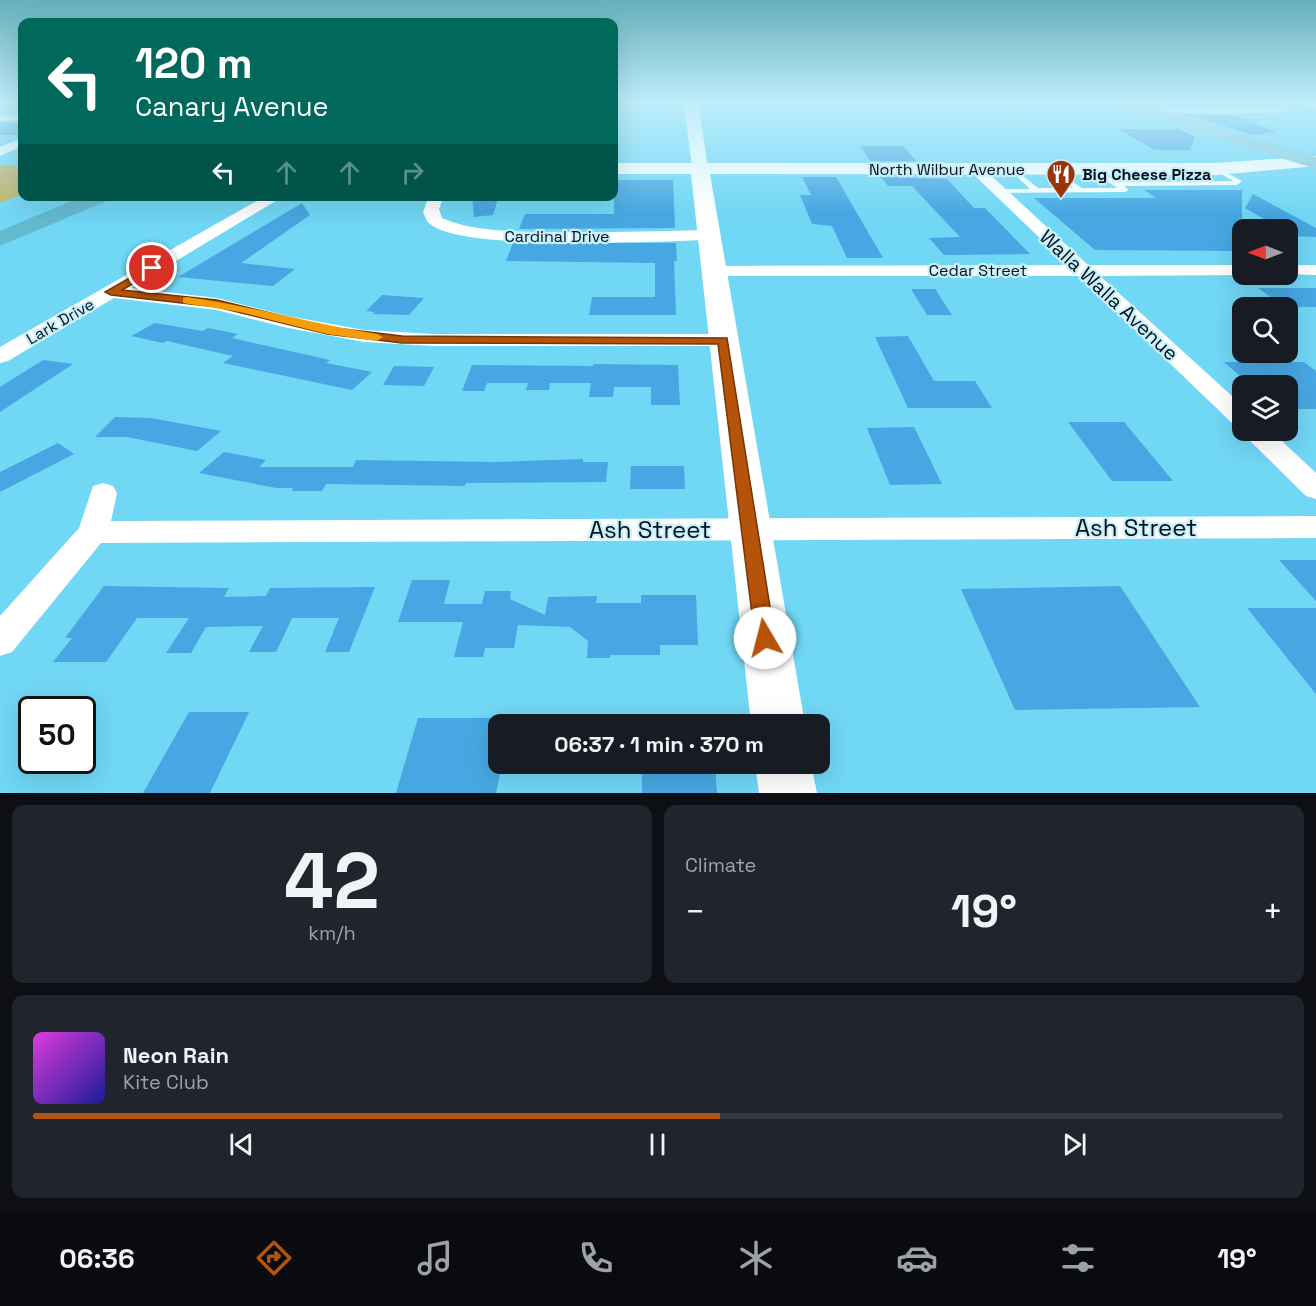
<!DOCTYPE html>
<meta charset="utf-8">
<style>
body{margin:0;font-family:"Space Grotesk",sans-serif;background:#20242c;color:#f1f3f6;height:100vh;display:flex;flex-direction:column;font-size:22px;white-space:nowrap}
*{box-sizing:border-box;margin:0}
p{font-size:20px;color:#9ea1a6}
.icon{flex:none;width:33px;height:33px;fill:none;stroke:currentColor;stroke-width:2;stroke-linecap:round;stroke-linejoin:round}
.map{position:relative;height:793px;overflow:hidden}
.drawer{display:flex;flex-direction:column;gap:12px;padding:12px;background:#0d0f14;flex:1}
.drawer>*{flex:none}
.banner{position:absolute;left:18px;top:18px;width:600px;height:183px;border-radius:12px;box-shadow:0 6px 24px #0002;background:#00695c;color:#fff;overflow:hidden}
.needle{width:39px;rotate:270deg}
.tools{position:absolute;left:1232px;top:219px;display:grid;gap:12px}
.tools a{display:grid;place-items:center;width:66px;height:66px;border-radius:12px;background:#171b24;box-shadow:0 6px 24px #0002;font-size:30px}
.speed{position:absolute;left:18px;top:696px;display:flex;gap:12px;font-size:30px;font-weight:700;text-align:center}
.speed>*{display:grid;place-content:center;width:78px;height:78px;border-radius:50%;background:#171b24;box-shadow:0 6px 24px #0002;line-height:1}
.speed .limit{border:3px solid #111;border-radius:9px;background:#fff;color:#111}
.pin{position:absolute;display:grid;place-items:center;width:51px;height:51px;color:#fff;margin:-26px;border:3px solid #fff;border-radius:50%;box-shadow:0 2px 6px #0007}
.me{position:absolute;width:66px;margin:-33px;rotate:352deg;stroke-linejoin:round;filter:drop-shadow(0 0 4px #0008)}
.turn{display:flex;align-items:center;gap:21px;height:126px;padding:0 18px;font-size:27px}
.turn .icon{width:78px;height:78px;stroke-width:2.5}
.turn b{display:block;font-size:42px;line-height:51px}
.lanes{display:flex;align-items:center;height:57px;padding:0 18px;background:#0003;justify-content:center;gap:30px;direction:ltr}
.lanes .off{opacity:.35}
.big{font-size:45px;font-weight:800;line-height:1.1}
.drawer .card{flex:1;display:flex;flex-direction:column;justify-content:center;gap:9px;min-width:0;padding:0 21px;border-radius:12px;background:#20242c}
.drawer .dial{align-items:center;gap:0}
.dial b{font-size:78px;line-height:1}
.song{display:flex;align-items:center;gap:18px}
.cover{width:72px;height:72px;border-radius:9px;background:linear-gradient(135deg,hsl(300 70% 55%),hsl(240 70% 35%))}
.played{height:6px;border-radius:3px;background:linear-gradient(90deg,#b45309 55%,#363941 55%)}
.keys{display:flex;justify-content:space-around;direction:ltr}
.heat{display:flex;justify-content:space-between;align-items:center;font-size:33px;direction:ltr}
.drawer .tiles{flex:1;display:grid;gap:12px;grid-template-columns:1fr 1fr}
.card:last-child{grid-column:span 2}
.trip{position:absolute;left:488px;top:714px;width:342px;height:60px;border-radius:12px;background:#171b24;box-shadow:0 6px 24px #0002;font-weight:800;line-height:60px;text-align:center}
.menu{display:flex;height:96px;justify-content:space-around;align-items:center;background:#090b0e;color:#9ea1a6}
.menu .icon{width:42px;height:42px}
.menu .active{color:#b45309}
.menu b{font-size:27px;color:#f1f3f6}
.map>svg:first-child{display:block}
.green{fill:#c2b46b}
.building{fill:#47a7e2}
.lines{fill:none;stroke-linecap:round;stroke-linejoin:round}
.service{fill:#fff;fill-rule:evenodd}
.minor{fill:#fff;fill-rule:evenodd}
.tertiary{fill:#fff;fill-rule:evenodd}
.secondary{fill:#fff;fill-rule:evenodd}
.primary{fill:#8ccbdc;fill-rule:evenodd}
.trunk{fill:#66bad0;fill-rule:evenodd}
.route{fill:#b45309;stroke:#753606;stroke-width:1.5}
.slow{fill:#f59e0b}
.labels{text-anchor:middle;stroke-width:4.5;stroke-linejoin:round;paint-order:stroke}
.far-street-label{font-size:16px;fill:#00131a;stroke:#caeffb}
.far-poi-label{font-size:16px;font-weight:bold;fill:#00131a;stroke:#caeffb;text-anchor:start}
.street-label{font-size:20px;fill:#00131a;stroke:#caeffb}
.near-street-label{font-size:24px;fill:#00131a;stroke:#caeffb}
</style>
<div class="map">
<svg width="1316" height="793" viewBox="0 0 1316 793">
<rect width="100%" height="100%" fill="#70d7f5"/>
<path class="green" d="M0 166H22V194L0 203Z"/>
<g class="building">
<path d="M1159 102H1202L1215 107H1170Z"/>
<path d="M1189 115H1235L1276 132 1252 135Z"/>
<rect x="0" y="123" width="22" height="12"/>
<path d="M1118 129H1179L1195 137 1190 150H1155Z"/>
<path d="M860 146H903L916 161H870Z"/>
<path d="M802 177H836L883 258H847L832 226 812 224 800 195H811Z"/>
<path d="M881 177 947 179 974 208H985L1030 254 944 255 929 238 960 237 912 186H888Z"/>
<path d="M614 180H673L675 228 519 229 525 214H614Z"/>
<path d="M1144 190H1242V251L1095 250 1034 198H1156Z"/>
<path d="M1253 194 1316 228V237L1287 236V230H1283L1245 208Z"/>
<path d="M472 196H499L493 215 474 217Z"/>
<path d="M302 203 310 215 241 263 295 269 273 286 178 277Z"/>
<path d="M513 243H676L677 261H674L676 315H589L592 297H655V263L506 261Z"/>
<path d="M1258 288H1316V307H1284Z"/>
<path d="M911 289H935L952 315H927Z"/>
<path d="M382 295 424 298 409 315 372 314 375 312 366 311Z"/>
<path d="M155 323 203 331 208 328 238 334 232 338 330 360 326 363 372 372 352 390 223 363 233 356 167 341 163 343 131 336Z"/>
<path d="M908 336 934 381H975L992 408H908L875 337Z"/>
<path d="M43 360 73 364 0 412V387Z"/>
<path d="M1224 362H1304L1316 371V409H1287V386H1251Z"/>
<path d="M593 364 678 365 680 405H651V387H614L613 397H589L591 383H550L549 390H526L528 383H487L484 391H462L472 365 593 366Z"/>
<path d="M394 366 434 367 424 386 383 385Z"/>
<path d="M115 417 151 418 221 431 197 451 127 437H95Z"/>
<path d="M1068 422H1124L1173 481H1112Z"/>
<path d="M914 427 942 484 890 485 867 428Z"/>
<path d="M58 443 74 454 0 492V472Z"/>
<path d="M224 452 266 460 259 467H353L356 460 495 462 583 459V462H608L606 482 466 483 465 486 326 484 322 491H292L293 488H276L199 473Z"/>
<path d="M631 466H684L685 489H630Z"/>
<path d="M1279 560H1316V601Z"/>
<path d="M412 580H450L444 604H482L485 591H511L510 599 545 615 548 597 597 596 596 603H641V595H696L698 645H660V655H610V658H587L588 641 570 627 518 625 514 648H485L483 657H454L463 622H398Z"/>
<path d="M104 586 229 588 224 597 266 596 270 588 375 587 349 652H325L339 618H292L276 652H249L263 626 206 627 191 653H166L189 618H137L106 662H53L72 638H65Z"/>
<path d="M1120 586 1200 707 1015 710 961 589Z"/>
<path d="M1247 608H1316V694Z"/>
<path d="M189 712H249L210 793H143Z"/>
<path d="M418 718H498V764H502L496 793H396Z"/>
<path d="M642 764H715L717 793H642Z"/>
</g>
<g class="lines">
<g class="service">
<path d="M1269 102H1276L1290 107 1278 113H1148L1145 111 1148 109H1277L1282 107Z"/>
<path d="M1093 167 1117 182 1233 181 1214 170 1213 169 1216 167 1242 181 1237 185 1124 186 1129 190 1125 192 999 193 995 191 999 189H1030L1011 171 1010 170 1013 168 1038 188H1073L1050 171 1049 170 1052 168 1082 188H1117L1091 170 1090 169Z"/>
</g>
<g class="minor">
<path d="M1299 102H1316V109L1300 104Z"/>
<rect x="0" y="115" width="22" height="6"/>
<path d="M22 138V146L0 156V147Z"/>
<path d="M977 166 982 167 1088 265H1242V274H1246L1242 275 1100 276 1242 405V427L1233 424 1079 276H714L708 275 705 271 708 267 714 266 1068 265 972 173 970 170 972 167Z"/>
<path d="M265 196H284L131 288 217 298 288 316 364 330 433 334H723L731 335 734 340 731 345 723 346H433L364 342 288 328 217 310 114 298 8 361 0 363V347Z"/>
<path d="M429 196H444L439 209 442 218C474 232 511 231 546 232 600 233 654 231 708 230L716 235 708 240C657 241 464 252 430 224 426 221 425 216 423 212Z"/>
<path d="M1287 265H1316V275L1283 274H1287Z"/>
<path d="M1242 429 1270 430 1316 473V499L1306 496 1245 436Z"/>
<path d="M103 483 113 486 117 493 111 521 1316 516V538L101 543 12 652 0 656V616L79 528 93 486Z"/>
</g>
<path class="tertiary" d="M684 102H698L708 168 706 172H694L692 168Z"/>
<g class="secondary">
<path d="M1316 156V166L1216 175 710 174 805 724H751L691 174H614V163H1216Z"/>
<path d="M755 764H811L817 793H759Z"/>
</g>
<path class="primary" d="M1112 102H1133L1316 157V169L1114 105Z"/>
<path class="trunk" d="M83 196H112L109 200 0 246V231Z"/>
</g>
<linearGradient id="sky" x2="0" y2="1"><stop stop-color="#65b0bb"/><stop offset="0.48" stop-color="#bfedfa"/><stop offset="1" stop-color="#bfedfa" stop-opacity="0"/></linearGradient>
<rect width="1316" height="213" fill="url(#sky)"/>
<path class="route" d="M152 265 157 268 156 270 122 290 217 300 327 327 402 336 727 338 775 638 772 644 765 646 758 644 755 638 718 344 402 343 327 334 217 307 111 295 105 292Z"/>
<path class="slow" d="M187 297C251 306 313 324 377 334L383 337 377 341 327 334 240 312 183 303V298Z"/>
<defs>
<g id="restaurant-pin" transform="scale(1.5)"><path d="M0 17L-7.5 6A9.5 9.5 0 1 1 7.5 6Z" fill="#9a350a" stroke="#caeffb"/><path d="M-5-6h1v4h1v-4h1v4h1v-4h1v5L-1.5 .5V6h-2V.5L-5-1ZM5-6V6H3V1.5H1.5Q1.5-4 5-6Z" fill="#fff"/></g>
</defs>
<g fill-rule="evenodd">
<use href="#restaurant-pin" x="1061" y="174"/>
</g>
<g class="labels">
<g class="far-street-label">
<text x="947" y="175">North Wilbur Avenue</text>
<text x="557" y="242">Cardinal Drive</text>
<text x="978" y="276">Cedar Street</text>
<text transform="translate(60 321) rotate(-30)" y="6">Lark Drive</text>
</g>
<g class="far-poi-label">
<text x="1082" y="180">Big Cheese Pizza</text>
</g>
<g class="street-label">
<text transform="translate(1109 295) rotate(43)" y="7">Walla Walla Avenue</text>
</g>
<g class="near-street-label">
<text x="1136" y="536">Ash Street</text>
<text x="650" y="538">Ash Street</text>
</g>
</g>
</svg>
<div class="tools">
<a><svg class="needle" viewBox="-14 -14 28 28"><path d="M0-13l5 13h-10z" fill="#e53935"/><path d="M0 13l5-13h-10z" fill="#9ea1a6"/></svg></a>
<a><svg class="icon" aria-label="search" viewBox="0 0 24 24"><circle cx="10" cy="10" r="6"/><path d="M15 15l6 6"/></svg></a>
<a><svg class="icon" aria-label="layers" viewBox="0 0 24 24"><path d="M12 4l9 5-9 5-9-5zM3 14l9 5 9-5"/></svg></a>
</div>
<div class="speed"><div class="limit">50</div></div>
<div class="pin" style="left:152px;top:268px;background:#d93025"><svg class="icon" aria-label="arrive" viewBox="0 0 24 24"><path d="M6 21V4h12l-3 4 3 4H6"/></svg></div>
<svg class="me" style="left:765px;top:638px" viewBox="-20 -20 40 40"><circle r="19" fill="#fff"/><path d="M0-13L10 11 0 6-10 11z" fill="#b45309"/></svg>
<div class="trip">06:37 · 1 min · 370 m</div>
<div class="banner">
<div class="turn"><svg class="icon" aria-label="left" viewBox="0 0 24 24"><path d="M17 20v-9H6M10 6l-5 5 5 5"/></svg><div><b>120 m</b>Canary Avenue</div></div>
<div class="lanes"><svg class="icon" aria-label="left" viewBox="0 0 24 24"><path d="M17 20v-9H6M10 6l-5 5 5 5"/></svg><svg class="icon off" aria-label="ahead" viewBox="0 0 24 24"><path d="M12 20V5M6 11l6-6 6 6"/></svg><svg class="icon off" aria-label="ahead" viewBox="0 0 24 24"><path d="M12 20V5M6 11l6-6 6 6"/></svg><svg class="icon off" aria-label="right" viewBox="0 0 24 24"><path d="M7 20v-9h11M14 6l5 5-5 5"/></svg></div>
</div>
</div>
<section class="drawer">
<div class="tiles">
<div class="card dial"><b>42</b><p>km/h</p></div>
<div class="card"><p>Climate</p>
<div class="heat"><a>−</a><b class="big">19°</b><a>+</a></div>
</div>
<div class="card">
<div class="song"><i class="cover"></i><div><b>Neon Rain</b><p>Kite Club</p></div></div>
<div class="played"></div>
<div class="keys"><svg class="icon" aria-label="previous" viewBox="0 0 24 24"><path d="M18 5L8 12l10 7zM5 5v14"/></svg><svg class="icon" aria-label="pause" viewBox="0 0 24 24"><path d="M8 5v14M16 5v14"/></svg><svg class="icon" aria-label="next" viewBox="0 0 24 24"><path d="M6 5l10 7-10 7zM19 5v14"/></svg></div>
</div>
</div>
</section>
<nav class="menu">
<b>06:36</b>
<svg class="icon active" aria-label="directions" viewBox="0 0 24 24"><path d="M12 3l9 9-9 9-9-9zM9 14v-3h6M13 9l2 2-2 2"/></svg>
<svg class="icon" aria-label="music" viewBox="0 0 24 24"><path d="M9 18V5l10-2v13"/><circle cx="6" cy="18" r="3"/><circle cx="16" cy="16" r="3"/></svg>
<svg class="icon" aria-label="phone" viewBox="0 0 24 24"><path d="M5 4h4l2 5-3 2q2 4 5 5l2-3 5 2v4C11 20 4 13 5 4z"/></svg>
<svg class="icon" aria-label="climate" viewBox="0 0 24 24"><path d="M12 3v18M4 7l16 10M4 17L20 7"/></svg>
<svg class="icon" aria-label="car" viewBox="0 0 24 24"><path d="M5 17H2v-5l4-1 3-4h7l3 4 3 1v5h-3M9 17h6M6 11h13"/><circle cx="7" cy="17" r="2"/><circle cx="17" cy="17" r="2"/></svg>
<svg class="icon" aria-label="filters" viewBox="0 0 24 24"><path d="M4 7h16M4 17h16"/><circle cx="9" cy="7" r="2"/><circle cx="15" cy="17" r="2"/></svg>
<b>19°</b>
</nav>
